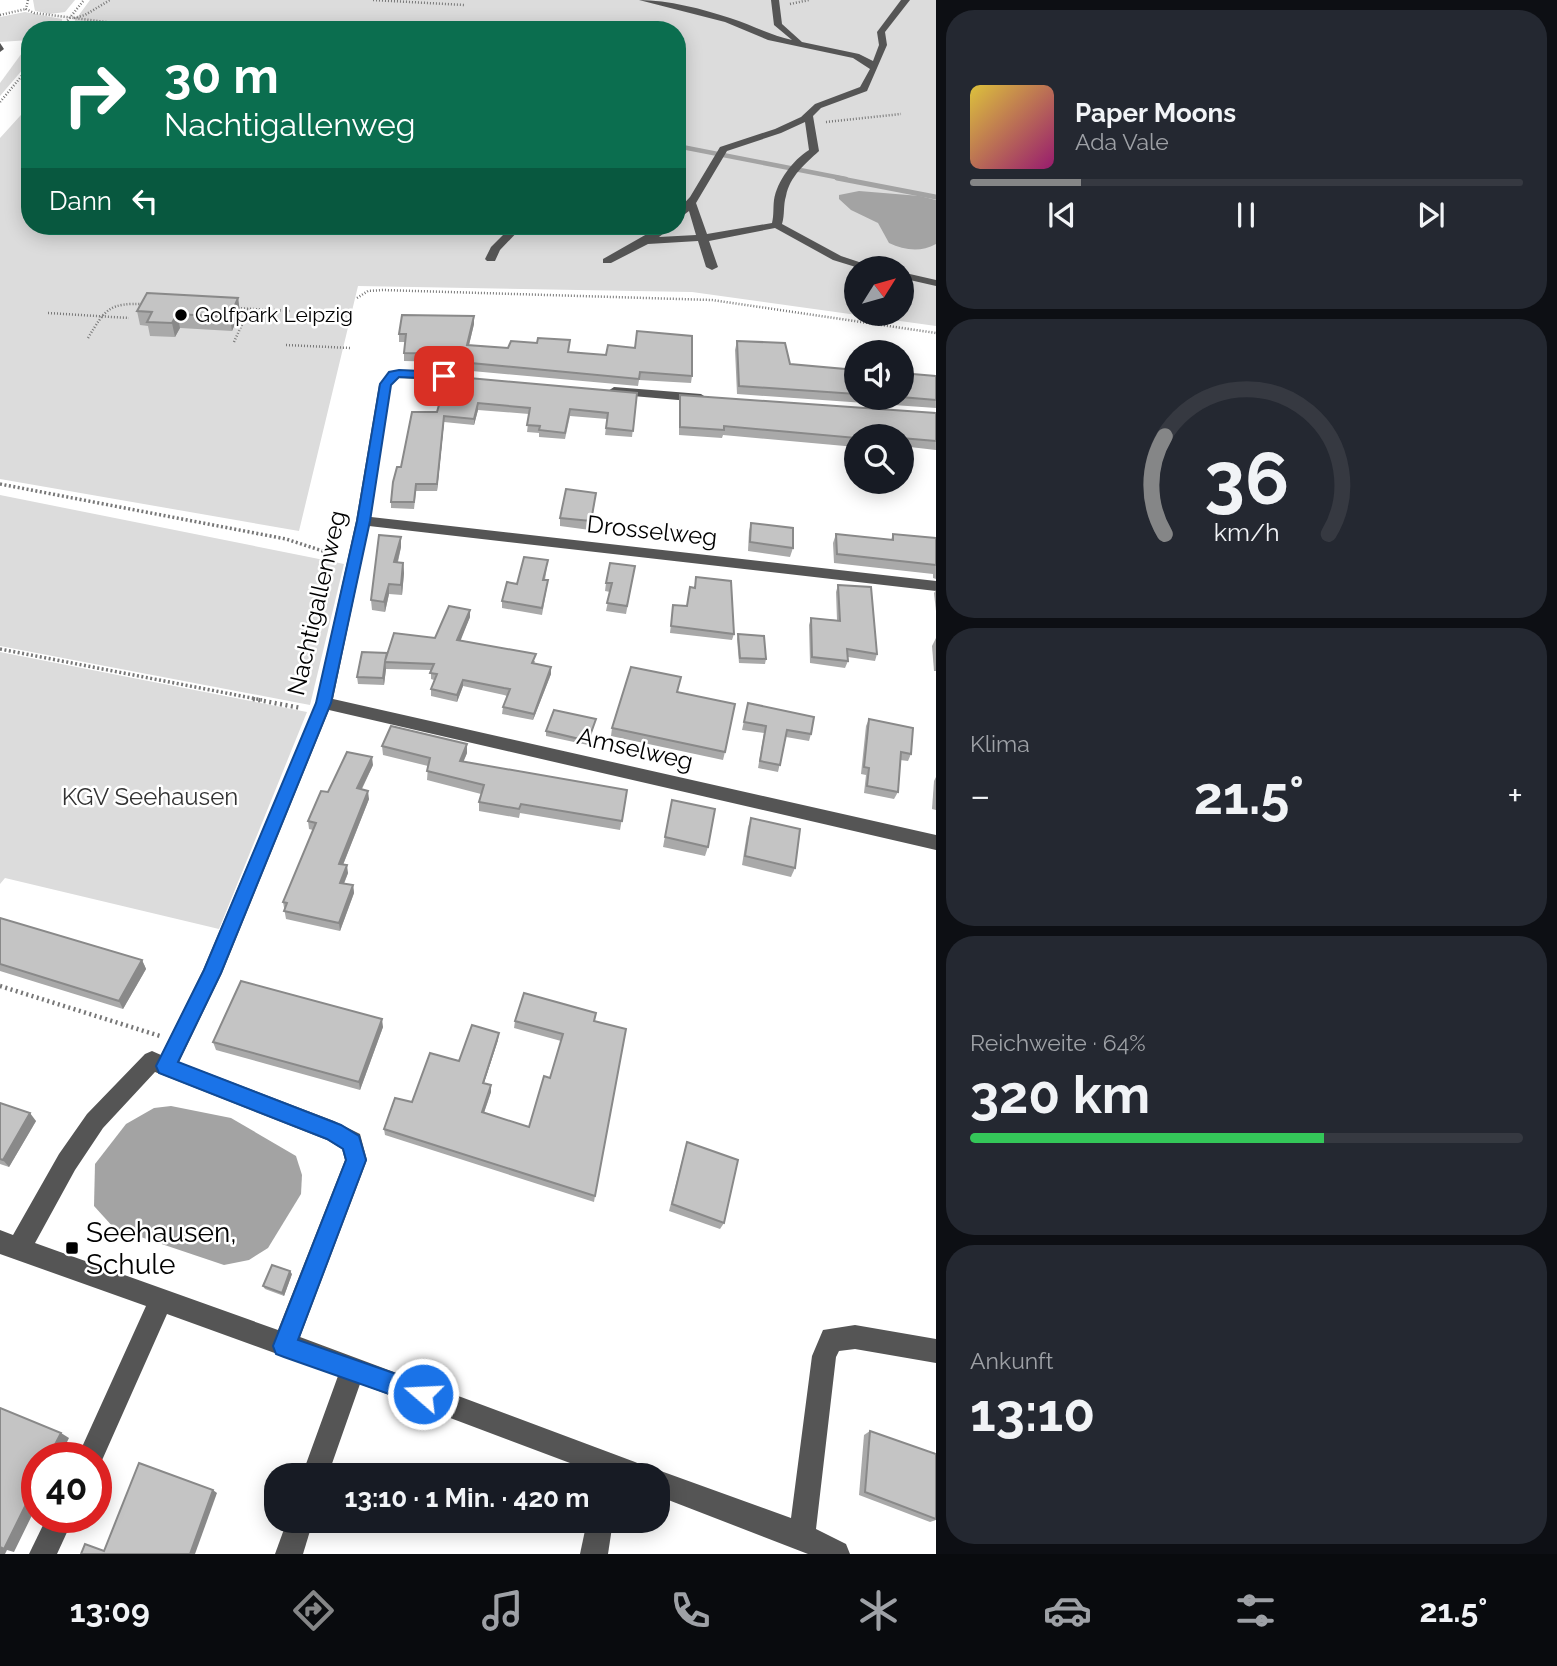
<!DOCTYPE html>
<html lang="de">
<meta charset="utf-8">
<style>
body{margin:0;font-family:Raleway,sans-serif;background:#242831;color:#f1f3f6;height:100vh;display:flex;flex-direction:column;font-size:26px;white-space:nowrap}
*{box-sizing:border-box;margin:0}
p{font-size:23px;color:#9ea1a6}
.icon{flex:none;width:38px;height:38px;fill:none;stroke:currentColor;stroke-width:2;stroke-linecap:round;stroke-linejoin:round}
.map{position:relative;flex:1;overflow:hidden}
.drawer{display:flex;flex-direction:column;gap:10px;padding:10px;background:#0d0f14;width:621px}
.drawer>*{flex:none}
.hud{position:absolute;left:21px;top:21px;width:665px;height:214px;border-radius:28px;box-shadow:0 4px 18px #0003;background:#0b6e4f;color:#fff;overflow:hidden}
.needle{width:46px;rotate:53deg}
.tools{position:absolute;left:844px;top:256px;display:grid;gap:14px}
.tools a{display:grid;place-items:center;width:70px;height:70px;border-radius:50%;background:#171b24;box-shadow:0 4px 18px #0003;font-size:35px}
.speed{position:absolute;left:21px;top:1442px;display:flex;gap:14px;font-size:35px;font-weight:700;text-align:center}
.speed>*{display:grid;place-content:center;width:91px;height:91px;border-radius:50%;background:#171b24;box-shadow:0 4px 18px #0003;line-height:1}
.speed .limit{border:10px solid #d22;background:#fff;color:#111}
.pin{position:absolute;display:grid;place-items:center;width:60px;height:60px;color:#fff;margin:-30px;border-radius:14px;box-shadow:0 4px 10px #0006}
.me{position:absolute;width:77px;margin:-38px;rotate:289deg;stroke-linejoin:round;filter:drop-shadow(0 0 5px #0008)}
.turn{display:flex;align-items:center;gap:24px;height:147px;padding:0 28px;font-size:32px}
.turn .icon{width:91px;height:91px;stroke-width:2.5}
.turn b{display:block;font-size:49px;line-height:60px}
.then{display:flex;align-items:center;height:66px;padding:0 28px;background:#0003;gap:14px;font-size:26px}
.big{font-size:52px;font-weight:700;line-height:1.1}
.drawer .card{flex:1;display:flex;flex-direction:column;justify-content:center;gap:10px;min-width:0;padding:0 24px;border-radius:28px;background:#242831}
.drawer .dial{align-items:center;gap:0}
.dial svg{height:182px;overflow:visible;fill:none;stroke:#363941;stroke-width:7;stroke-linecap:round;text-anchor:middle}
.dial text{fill:#f1f3f6;stroke:none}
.song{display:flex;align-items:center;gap:21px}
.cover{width:84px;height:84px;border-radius:10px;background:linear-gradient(135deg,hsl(50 70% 55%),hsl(320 70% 35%))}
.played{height:7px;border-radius:4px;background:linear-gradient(90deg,#858687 20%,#363941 20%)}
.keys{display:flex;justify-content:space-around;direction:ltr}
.heat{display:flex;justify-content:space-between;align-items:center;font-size:38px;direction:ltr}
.charge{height:10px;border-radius:5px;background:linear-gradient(90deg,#34c759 64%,#363941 0)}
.trip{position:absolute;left:264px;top:1463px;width:406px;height:70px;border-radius:28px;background:#171b24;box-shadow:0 4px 18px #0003;font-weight:700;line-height:70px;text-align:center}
.menu{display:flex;height:112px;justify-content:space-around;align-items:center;background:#090b0e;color:#9ea1a6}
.menu .icon{width:49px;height:49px}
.menu .current{color:#858687}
.menu b{font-size:32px;color:#f1f3f6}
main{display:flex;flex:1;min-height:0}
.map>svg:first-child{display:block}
.green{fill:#dcdcdc;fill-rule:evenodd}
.water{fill:#a3a3a3}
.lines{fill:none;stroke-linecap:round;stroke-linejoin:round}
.stream-far1{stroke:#a3a3a3;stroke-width:4.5}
.stream{stroke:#a3a3a3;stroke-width:5}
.path-far2{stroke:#777;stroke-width:2.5;stroke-dasharray:1 2;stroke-linecap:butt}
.path-far1{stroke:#777;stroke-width:3.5;stroke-dasharray:2 2.5;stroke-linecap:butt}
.path{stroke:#777;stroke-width:4.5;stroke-dasharray:2 3.5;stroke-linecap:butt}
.minor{fill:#555;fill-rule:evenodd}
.wall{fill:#a9a9a9}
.shaded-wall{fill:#898989}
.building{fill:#c4c4c4;stroke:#898989;stroke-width:2}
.route{fill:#1a73e8;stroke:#114b97;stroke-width:2}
.poi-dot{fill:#000;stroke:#fff;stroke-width:2.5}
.labels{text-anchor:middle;stroke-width:5;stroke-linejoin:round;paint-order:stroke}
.far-poi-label{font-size:21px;fill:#000;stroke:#fff;text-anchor:start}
.street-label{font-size:24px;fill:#000;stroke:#fff}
.park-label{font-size:24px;fill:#333;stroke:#fff}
.near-poi-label{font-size:28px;fill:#000;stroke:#fff;text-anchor:start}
</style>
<main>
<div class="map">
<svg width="936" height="1554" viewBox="0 0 936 1554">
<rect width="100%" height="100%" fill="#fff"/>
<g class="green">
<path d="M33 0H75L65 12 50 14 35 11Z"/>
<path d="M90 0H936V326L692 292 358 286 299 531 0 479V138L30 105V226H677V30H68ZM856 268H901V313H856Z"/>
<path d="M25 12 62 19V23L56 30H30V40L0 42V17Z"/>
<path d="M30 42V61L0 96V83Z"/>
<path d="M0 495 344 564 310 705 0 646Z"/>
<path d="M0 652 307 712 219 929 5 878 0 884Z"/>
</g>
<g class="water">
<path d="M859 191 920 196 936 200V244C920 253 904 250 889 243L878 223 851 210 839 199V195Z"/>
<path d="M171 1106 231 1118 296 1156 302 1175 301 1194 268 1248 249 1260 224 1265 114 1228 94 1206 95 1164 126 1124 154 1108Z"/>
</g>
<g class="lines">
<g class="stream-far1">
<path d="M76 28 87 30"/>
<path d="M677 146 846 179"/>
</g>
<path class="stream" d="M837 178 936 197"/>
<g class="path-far2">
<path d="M28 0 26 9 34 13 122 24"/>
<path d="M373 0 464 5"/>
<path d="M790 4 809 0"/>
<path d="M0 15 26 9"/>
<path d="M74 18 85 15 110 0"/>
<path d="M60 30 84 0"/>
<path d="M0 102 30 66"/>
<path d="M826 122 901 114"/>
<path d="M357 298 368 291 383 290 712 300 936 333"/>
<path d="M235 308 291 311"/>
<path d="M48 313 129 318"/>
<path d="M88 338C106 308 109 303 145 304"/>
<path d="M234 342 249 309"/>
<path d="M286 345 350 348"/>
</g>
<g class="path-far1">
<path d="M0 484 286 539 338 556"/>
<path d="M0 649 262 700"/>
</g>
<g class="path">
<path d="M253 699 301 708"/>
<path d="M0 986 160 1036"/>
</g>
<g class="minor">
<path d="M639 0C668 0 703 9 730 18 752 25 770 35 792 40L774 25 771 0H779L782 24 802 42 859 54 873 61 879 45 877 32 901 0H910L885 32 887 45 867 91 821 108 813 116 819 151C805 164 790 176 786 196 783 205 785 215 782 224L841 256 877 268H859L833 260 775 228 709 241 718 267 712 270 706 267 698 241 648 244 611 263H603V259L661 226H673L659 237 696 235 689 211 677 220V211L690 197 720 147 775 129 801 117 815 104 860 87 870 69 853 58 768 40 725 22ZM805 122 809 150C793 160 777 181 774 200 773 208 774 215 772 223L707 234 696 203 727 151 781 133Z"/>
<path d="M0 43 4 49 0 52Z"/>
<path d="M512 226H523L500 250 495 261H487L485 259 491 247Z"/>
<path d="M901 272 936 280V286L901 278Z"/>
<path d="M399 370 468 374 474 378 468 382 399 378 391 385 371 517 936 581V591L369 526 333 699 936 835V850L329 710 222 973 179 1062 334 1121 360 1134 367 1160 300 1337 635 1462 644 1466 648 1475H602L360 1384 328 1475H302L338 1376 167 1314 99 1467 96 1468V1458H77L146 1306 0 1254V1230L13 1235 59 1154 87 1114 145 1054 152 1051 161 1055 203 970 316 703 356 521 379 385 389 372ZM155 1072 327 1140 342 1149 345 1160 278 1330 35 1243 75 1170 103 1128Z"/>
<path d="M614 387 701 394 707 398 701 402 610 394 608 391Z"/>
<path d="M855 1325 936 1339V1363L855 1349 839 1351 836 1357 816 1529 846 1544 850 1554H808L658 1496V1475H648L658 1470 791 1518 812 1356 823 1330Z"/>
<path d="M47 1517H74L57 1554H29Z"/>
<path d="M287 1521H313L303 1554H275Z"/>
<path d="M587 1521H613L608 1554H580Z"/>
</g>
</g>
<g class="wall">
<path d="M238 298 240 312 232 331 180 328 175 337 150 336 148 326 140 325 137 311Z"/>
<path d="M474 324 469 345 569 352 692 376 691 383 639 380 638 386 450 369V362L404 361V353L405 342H399V334Z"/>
<path d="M737 341 790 364 856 370V397H901L936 376V408L737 394 735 350Z"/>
<path d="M447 376 637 393 632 437 605 435 607 419 570 416 565 439 539 437V433L527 432 529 414 478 410 474 425 444 422 437 491H416L414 509 391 508V502L401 467 437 412Z"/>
<path d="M680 395 936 413V450L901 446V436H856V447L723 435 722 438 679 435V403Z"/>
<path d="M595 501 590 530 560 526V518Z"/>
<path d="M751 523 793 548 790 557 748 551 749 531Z"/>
<path d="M836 534 891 540 893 534 936 538V579L933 578V574L834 563 833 543Z"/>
<path d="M401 537V547L398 562 403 563 404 573 402 595 389 594 385 612 372 610 371 600Z"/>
<path d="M548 560 545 580 547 587 542 615 502 608V601L517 584Z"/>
<path d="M635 566 626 614 606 611 610 592 605 591 606 583Z"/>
<path d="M838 585 877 654 875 661 848 657V661L845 668 810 663 809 625 811 618 837 620 836 592Z"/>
<path d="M936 590V611L934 593Z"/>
<path d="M673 605 734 634 732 640 670 633Z"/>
<path d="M470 610V617L460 640 535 661 534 664 551 667V674L533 720 502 714 503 707 507 696 504 695 463 686 457 702 431 696V689L434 680 431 679V670L386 669 384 685 358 684 357 677 387 657 435 638Z"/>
<path d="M738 634 766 659 765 664 739 663 737 639Z"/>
<path d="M936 638V671H934L932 646Z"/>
<path d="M677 692 725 752 723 760 611 736 612 728Z"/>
<path d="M748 703 811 734 809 741 786 737 778 772 758 768 764 733 742 730Z"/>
<path d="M596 719 588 745 546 736V731Z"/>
<path d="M869 719 911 754 908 761 900 760 898 792 894 799 864 793 866 775 861 774 866 726Z"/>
<path d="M467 744V753L463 762 627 790 620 830 520 813 519 818 479 811V802L481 794 427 780 428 766 383 755 382 746Z"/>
<path d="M373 765 362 789 369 799 343 865 348 873 344 884 353 885 354 893 340 931 286 919 283 902 313 830 309 829 308 821 328 792Z"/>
<path d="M936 777V810L932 809 934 781Z"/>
<path d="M672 800 708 847 705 856 663 847Z"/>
<path d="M751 818 795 868 791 877 742 865 748 827Z"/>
<path d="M0 919 142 960 146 969 123 1009 0 971Z"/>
<path d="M515 1021H594L595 1196 594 1202 385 1135 384 1129 412 1102 459 1061 498 1040 484 1083 491 1092 484 1113 529 1127 550 1078 561 1041 514 1028Z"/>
<path d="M383 1027 360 1090 216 1050 213 1042Z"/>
<path d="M0 1103 36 1121 9 1167 0 1164Z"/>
<path d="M687 1142 724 1223 720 1229 669 1211 685 1149Z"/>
<path d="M292 1274 284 1296 265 1289 263 1286Z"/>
<path d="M870 1431 936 1454V1520L930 1522 859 1495 864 1435Z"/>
</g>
<g class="shaded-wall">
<path d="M238 298 240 312 232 331 230 317Z"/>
<path d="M177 314 180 328 175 337 172 323Z"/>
<path d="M474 316V324L467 353V345Z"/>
<path d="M478 403V410L474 425V419Z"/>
<path d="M444 416V422L437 491V484Z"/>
<path d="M401 537V547L395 572 394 562Z"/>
<path d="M403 563 404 573 402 595 401 585Z"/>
<path d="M389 584V594L385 612 384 602Z"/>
<path d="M470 610V617L458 647 457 640Z"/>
<path d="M385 662 386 669 384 685 383 678Z"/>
<path d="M551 667V674L533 720 534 714Z"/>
<path d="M463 680V686L457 702V695Z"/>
<path d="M467 744V753L460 770V761Z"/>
<path d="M372 757 373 765 358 796 357 788Z"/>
<path d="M368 791 369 799 340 872 339 864Z"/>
<path d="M347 865 348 873 341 890 340 883Z"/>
<path d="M353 885 354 893 340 931 339 923Z"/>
<path d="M142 960 146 969 123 1009 119 1001Z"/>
<path d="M382 1019 383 1027 360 1090 359 1082Z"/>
<path d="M499 1033 498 1040 482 1089 483 1083Z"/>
<path d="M491 1085V1092L482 1118V1112Z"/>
<path d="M30 1113 36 1121 9 1167 3 1160Z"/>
<path d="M290 1271 292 1274 284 1296 282 1293Z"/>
<path d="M61 1433 69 1438 59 1458H48Z"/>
<path d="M37 1482V1505L14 1552 7 1550 5 1554H0V1547Z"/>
<path d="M213 1490 217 1493 195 1554H190Z"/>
</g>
<g class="building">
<path d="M147 293 238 298 230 317 177 314 172 323 147 322 152 312 137 311Z"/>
<path d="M402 315 474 316 467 345 508 348 511 341 537 343 538 338 570 340 568 352 606 355 608 345 635 348 637 331 692 336V376L640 372 639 379 450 361 452 354 404 353 406 334H399Z"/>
<path d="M737 341 785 343 790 364 856 370V394L739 386Z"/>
<path d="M901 373 936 376V400L901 397Z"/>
<path d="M447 376 637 393 633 431 606 428 608 413 570 409 565 433 539 430 540 426 527 425 530 408 478 403 474 419 444 416 437 484H416L414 502H391L393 482 397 467H401L412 412H437Z"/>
<path d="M680 395 936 413V441L901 438V436H856V438L724 426V430L680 427Z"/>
<path d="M566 489 596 493 591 521 560 518Z"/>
<path d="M751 523 793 528V548L750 542Z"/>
<path d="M836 534 893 540V534L936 538V565L837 554Z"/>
<path d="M379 535 401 537 394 562 403 563 401 585 389 584 384 602 371 600Z"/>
<path d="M524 557 548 560 543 580H548L542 608 502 601 507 582 517 584Z"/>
<path d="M610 563 635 566 627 606 607 603 612 583H606Z"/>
<path d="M696 577 731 581 734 634 671 626 673 605 687 606 690 587 695 588Z"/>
<path d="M838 585 871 587 877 654 847 649 848 661 812 657 811 618 840 621Z"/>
<path d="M449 606 470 610 457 640 536 654 532 663 551 667 534 714 503 707 510 689 504 688 463 680 457 695 431 689 437 674 430 673 434 664 385 662 383 678 357 677 362 652 387 653 385 661 394 633 435 638Z"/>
<path d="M738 634 764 636 766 659 740 658Z"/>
<path d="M631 667 681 677 677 692 735 704 725 752 612 728Z"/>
<path d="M748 703 814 717 811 734 787 730 780 765 760 761 766 726 744 722Z"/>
<path d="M554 710 596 719 588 741 546 731Z"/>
<path d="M869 719 913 728 911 754 901 752 898 792 867 786 869 768 864 767Z"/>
<path d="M391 726 467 744 460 761 627 790 622 821 521 804 519 809 479 802 484 785 427 771 430 758 382 746Z"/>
<path d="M347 752 372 757 357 788 368 791 339 864 347 865 340 883 353 885 339 923 284 911 287 903 283 902 316 823 308 821 321 791 328 792Z"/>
<path d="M672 800 715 809 708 847 665 837Z"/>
<path d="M751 818 800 829 795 868 745 856Z"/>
<path d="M0 918 142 960 119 1001 0 964Z"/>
<path d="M241 981 382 1019 359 1082 213 1042Z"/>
<path d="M524 993 596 1013 594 1021 626 1029 595 1196 384 1129 395 1098 412 1102 430 1053 459 1061 472 1025 499 1033 483 1083 491 1085 482 1112 529 1127 544 1076 550 1078 563 1034 515 1021Z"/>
<path d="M0 1103 30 1113 3 1160 0 1159Z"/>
<path d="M687 1142 738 1160 724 1223 672 1204Z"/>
<path d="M272 1265 290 1271 282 1293 263 1286Z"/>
<path d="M0 1408 61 1433 48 1458H37V1482L4 1549 0 1547Z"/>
<path d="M870 1431 936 1454V1519L865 1492Z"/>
<path d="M139 1463 213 1490 190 1554H81L85 1544 104 1551Z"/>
</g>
<path class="route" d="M399 370 444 372 449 376 444 379 399 377 391 385 370 521 331 703 221 973 178 1062 341 1125 359 1136 366 1160 298 1340 431 1386 434 1394 431 1402 423 1406 284 1357 276 1354 273 1346 346 1160 343 1149 327 1139 159 1073 156 1066 204 970 316 703 357 521 380 384 389 372Z"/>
<g class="poi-dot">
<circle cx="181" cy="315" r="7"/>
<rect x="65" y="1241" width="14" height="14" rx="3.5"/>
</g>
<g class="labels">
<g class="far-poi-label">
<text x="195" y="322">Golfpark Leipzig</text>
</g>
<g class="street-label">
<text transform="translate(652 531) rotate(6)" y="8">Drosselweg</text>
<text transform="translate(317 603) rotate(-77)" y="8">Nachtigallenweg</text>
<text transform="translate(635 749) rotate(13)" y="8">Amselweg</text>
</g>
<g class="park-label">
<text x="150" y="805">KGV Seehausen</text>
</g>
<g class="near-poi-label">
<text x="86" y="1242">Seehausen,<tspan x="86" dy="32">Schule</tspan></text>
</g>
</g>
</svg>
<div class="tools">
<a><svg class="needle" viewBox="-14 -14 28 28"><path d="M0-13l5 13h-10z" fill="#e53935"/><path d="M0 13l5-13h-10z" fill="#9ea1a6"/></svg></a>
<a><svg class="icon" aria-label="sound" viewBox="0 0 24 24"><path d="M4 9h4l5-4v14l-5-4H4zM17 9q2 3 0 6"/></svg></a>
<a><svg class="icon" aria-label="search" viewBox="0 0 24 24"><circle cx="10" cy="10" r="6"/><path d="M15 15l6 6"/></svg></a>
</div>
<div class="speed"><div class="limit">40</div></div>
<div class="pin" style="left:444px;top:376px;background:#d93025"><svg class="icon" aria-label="arrive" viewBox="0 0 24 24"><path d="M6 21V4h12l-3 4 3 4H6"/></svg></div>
<svg class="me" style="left:423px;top:1394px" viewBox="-20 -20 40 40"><circle r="17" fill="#1a73e8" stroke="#fff" stroke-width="3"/><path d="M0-11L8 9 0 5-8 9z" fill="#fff"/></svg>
<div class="trip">13:10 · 1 Min. · 420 m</div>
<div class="hud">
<div class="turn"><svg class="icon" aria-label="right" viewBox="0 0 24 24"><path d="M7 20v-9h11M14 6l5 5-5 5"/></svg><div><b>30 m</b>Nachtigallenweg</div></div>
<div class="then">Dann<svg class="icon" aria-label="left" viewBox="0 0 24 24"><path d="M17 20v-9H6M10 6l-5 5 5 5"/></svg></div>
</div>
</div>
<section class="drawer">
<div class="card">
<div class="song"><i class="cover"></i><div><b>Paper Moons</b><p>Ada Vale</p></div></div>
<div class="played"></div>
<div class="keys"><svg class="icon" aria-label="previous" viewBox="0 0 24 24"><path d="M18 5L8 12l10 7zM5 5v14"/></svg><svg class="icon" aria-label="pause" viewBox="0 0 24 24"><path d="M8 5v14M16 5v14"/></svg><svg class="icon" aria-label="next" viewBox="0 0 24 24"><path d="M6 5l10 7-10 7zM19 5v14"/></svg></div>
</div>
<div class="card dial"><svg viewBox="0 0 100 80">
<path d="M14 69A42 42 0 1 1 86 69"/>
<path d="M14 69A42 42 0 0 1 14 26" stroke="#858687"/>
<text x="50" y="56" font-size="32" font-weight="700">36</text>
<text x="50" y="72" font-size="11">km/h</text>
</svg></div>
<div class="card"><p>Klima</p>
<div class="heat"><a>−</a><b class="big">21.5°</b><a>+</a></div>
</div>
<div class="card"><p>Reichweite · 64%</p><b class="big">320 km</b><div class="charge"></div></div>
<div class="card"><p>Ankunft</p><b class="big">13:10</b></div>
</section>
</main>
<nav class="menu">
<b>13:09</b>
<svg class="icon current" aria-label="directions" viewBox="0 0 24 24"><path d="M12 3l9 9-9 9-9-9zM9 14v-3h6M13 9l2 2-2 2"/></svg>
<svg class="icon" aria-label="music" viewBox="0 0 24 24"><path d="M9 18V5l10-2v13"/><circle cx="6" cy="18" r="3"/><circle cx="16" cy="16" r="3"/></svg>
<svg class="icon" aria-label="phone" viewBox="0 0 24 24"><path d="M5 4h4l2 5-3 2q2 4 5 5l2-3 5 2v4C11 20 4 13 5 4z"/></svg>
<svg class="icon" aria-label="climate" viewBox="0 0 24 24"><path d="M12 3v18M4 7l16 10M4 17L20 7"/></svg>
<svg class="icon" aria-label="car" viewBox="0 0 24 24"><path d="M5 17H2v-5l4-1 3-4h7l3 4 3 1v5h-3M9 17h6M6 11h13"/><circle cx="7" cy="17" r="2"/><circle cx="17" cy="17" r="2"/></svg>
<svg class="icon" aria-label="filters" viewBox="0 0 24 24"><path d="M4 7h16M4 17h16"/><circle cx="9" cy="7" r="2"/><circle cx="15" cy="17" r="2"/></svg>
<b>21.5°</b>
</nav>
